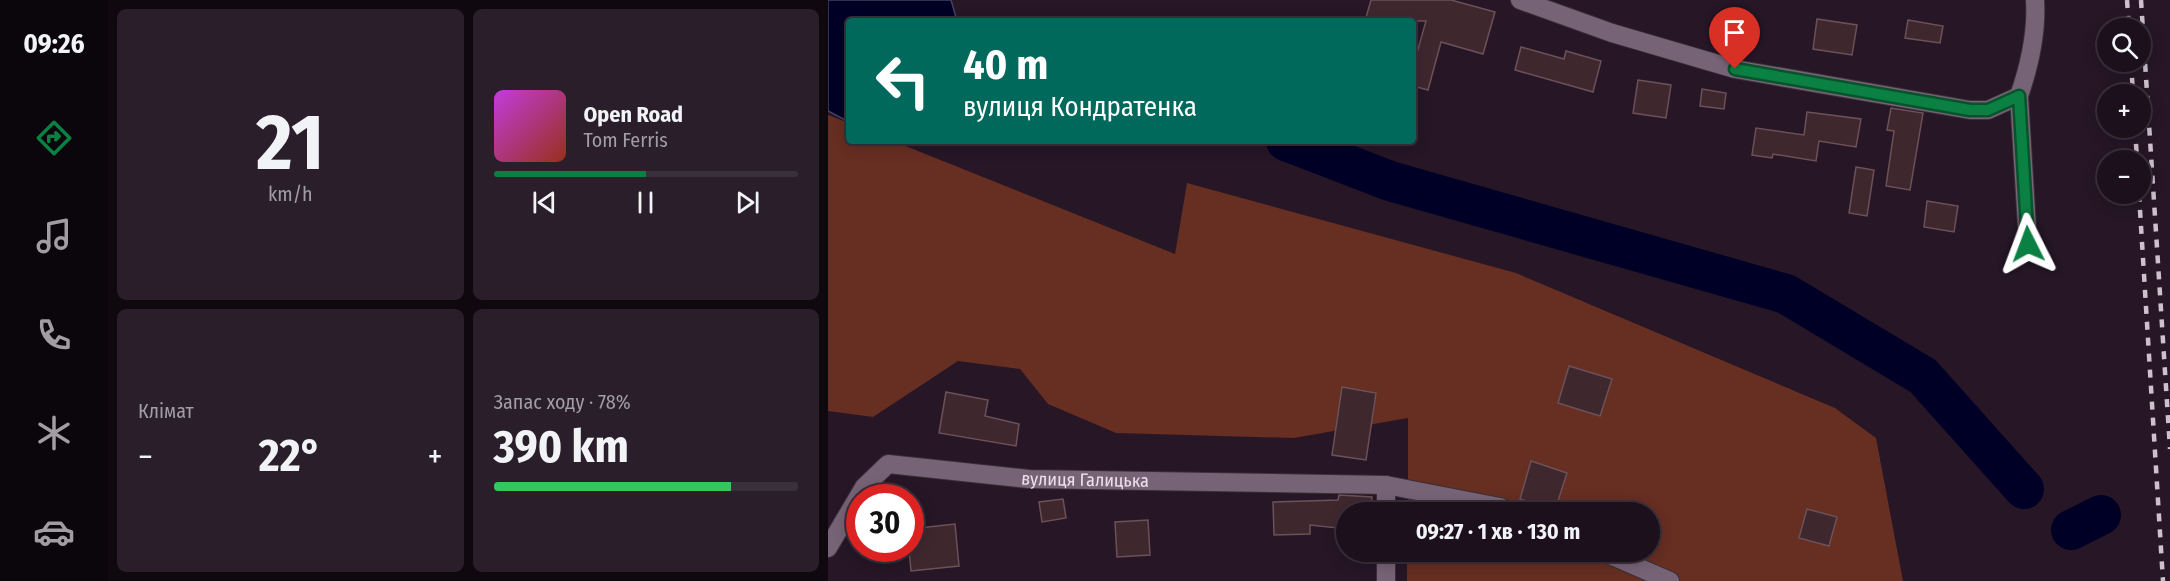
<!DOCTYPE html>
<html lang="uk">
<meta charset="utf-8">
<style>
body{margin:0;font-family:"Fira Sans Condensed",sans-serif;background:#291e29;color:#f1f3f6;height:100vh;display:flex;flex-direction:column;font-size:22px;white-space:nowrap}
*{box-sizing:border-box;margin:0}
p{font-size:20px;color:#a09da3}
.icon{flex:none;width:33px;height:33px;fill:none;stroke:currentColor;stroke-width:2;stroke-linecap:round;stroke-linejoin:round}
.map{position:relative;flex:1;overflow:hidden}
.side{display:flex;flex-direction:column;gap:9px;padding:9px;background:#0f090f;width:720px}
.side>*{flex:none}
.banner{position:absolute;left:18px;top:18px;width:570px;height:126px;border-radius:6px;box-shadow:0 3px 15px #0003,0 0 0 2px #3a303b;background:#00695c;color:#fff;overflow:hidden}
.tools{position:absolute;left:1269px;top:18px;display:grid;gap:12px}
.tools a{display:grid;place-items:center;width:54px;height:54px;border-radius:50%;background:#1c101c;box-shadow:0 3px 15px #0003,0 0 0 2px #3a303b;font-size:30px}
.speed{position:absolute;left:18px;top:484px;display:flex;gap:12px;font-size:30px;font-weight:700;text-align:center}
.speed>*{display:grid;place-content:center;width:78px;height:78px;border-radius:50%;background:#1c101c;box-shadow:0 3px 15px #0003,0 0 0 2px #3a303b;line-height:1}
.speed .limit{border:9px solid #d22;background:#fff;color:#111}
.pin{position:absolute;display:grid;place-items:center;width:51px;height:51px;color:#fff;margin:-62px -26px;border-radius:50% 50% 50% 0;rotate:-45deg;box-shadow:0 0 6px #0007}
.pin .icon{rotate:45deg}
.me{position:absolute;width:66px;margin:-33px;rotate:357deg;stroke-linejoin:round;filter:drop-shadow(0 0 4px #0008)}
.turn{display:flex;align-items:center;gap:21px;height:126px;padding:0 18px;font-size:27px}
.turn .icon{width:78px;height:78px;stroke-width:2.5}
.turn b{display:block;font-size:42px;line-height:51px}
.big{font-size:45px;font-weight:700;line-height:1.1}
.side .card{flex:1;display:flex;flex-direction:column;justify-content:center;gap:9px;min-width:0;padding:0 21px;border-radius:9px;background:#291e29}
.side .dial{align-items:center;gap:0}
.dial b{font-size:78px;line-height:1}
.song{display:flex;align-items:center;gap:18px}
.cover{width:72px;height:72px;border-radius:9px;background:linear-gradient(135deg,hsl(290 70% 55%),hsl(10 70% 35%))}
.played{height:6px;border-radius:3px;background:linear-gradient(90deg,#0b8043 50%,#3a303b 50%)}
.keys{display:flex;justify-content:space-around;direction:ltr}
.heat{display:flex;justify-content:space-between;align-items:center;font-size:33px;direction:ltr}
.charge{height:9px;border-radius:4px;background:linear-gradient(90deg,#34c759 78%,#3a303b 0)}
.side .tiles{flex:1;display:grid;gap:9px;grid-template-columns:repeat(2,1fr)}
.trip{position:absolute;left:508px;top:502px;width:324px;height:60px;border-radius:30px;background:#1c101c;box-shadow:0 3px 15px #0003,0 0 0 2px #3a303b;font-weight:700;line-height:60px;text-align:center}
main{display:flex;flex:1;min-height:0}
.menu{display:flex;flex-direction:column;width:108px;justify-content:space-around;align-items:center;background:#0b060b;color:#a09da3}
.menu .icon{width:42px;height:42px}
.menu .active{color:#0b8043}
.menu b{font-size:27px;color:#f1f3f6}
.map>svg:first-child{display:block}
.green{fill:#672e22}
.water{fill:#000027;stroke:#464362;stroke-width:1.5}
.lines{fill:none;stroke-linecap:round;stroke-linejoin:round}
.river{stroke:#000027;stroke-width:40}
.building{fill:#3f272e;stroke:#6c5159;stroke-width:1.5}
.minor-casing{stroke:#3a2f3a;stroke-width:20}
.minor{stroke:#776376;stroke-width:18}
.rail{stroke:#ccc1cc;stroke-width:4.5;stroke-dasharray:8 8;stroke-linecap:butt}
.route-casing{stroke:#07532c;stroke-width:15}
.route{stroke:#0b8043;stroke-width:10}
.labels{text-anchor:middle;stroke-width:6;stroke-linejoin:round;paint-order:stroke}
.street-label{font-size:18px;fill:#ebe0eb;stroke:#1c0d1c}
</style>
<main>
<nav class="menu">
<b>09:26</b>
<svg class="icon active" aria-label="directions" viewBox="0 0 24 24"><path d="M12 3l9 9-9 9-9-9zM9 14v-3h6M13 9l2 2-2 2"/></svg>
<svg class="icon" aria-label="music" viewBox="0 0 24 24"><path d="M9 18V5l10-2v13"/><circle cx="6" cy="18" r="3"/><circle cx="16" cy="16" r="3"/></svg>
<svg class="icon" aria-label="phone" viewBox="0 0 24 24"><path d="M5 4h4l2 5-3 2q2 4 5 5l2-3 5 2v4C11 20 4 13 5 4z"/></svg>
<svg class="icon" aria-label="climate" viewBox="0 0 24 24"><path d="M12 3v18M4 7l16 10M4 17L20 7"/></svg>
<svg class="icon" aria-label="car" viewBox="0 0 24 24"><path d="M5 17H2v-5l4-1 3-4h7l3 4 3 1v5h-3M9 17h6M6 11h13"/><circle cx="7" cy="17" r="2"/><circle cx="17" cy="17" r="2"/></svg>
</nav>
<section class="side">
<div class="tiles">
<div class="card dial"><b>21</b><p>km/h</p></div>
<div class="card">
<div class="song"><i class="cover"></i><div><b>Open Road</b><p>Tom Ferris</p></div></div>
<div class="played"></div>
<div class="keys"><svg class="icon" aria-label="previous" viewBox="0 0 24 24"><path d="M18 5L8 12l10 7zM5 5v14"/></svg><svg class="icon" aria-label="pause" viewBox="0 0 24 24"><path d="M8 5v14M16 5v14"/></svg><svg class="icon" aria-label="next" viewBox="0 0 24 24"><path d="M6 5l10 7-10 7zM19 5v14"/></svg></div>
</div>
<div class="card"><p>Клімат</p>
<div class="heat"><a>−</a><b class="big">22°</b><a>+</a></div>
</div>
<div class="card"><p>Запас ходу · 78%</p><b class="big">390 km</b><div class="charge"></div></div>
</div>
</section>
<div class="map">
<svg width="1342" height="581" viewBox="0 0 1342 581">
<rect width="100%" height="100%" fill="#261626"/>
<path class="green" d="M0 115 21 123V141H65L347 254 359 183 688 273 1007 408 1048 438 1075 581H579V552H822V513H580V418L466 438 288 433 220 404 192 369 130 361 45 417 0 411Z"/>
<path class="water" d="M0 0H123L128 17 135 21H21V122L0 111Z"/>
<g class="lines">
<g class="river">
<path d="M458 141 562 181 958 294 1095 376 1196 489"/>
<path d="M1243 530 1273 515"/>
</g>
</g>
<g class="building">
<path d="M543 0H623L667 12 655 54 613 42 600 90 585 86V67L598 21H537Z"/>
<path d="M989 19 1029 25 1024 55 985 49Z"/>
<path d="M1080 20 1115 26 1112 43 1077 38Z"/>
<path d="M693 47 736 59 738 51 773 61 765 92 687 70Z"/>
<path d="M810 80 843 85 838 118 805 113Z"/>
<path d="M874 89 898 93 896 109 872 106Z"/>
<path d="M1063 108 1095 113 1082 190 1058 186 1066 131 1059 130Z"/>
<path d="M979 112 1033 119 1028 147 991 141 988 161 945 154 944 158 924 155 928 128 976 135Z"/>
<path d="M1028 167 1046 170 1039 216 1021 213Z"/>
<path d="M1099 201 1130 206 1126 232 1096 227Z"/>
<path d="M741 366 784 379 772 416 730 403Z"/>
<path d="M514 387 548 393 538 460 504 455Z"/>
<path d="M118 392 160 400 157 416 191 424 188 446 111 433Z"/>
<path d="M703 461 739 473 727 510 692 499Z"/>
<path d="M511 495 544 497 542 513H519V529L482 525V534L446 535 445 502 510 500Z"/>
<path d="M235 499 238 518 214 522 211 502Z"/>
<path d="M979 509 1009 517 1001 546 971 538Z"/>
<path d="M320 520 322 555 289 557 287 522Z"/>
<path d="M127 524 131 566 83 571 81 549 82 529Z"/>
</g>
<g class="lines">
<g class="minor-casing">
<g id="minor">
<path d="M692 0 784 33 907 69 1142 110H1160L1191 96"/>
<path d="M1200 244 1191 96C1201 67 1209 31 1207 0"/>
<path d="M558 485V513"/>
<path id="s1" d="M0 548 36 487 60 464 201 479 558 485 672 507 686 513"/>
<path d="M558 552V581"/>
<path d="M775 552 842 581"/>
</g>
</g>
<use href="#minor" class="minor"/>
<g class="rail">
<path d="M1299 0 1301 28"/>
<path d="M1313 0 1342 449"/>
<path d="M1303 62 1305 94"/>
<path d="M1307 128 1309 160"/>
<path d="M1311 194 1335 581"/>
</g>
</g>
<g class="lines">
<g class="route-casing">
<path id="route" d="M907 69 1142 110H1160L1191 96 1200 244"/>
</g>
<use href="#route" class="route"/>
</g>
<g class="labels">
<g class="street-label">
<text dy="6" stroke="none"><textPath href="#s1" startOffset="302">вулиця Галицька</textPath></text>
</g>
</g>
</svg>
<div class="tools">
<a><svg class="icon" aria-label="search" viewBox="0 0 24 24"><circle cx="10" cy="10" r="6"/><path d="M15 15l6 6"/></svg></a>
<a>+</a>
<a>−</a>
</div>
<div class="speed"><div class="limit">30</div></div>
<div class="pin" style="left:907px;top:69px;background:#d93025"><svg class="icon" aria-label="arrive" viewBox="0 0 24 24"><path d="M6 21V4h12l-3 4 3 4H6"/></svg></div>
<svg class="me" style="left:1200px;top:244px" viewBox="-20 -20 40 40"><path d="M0-17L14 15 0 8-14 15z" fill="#0b8043" stroke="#fff" stroke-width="4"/></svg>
<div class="trip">09:27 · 1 хв · 130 m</div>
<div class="banner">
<div class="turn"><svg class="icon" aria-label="left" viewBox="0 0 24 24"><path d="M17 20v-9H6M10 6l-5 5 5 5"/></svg><div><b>40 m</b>вулиця Кондратенка</div></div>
</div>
</div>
</main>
